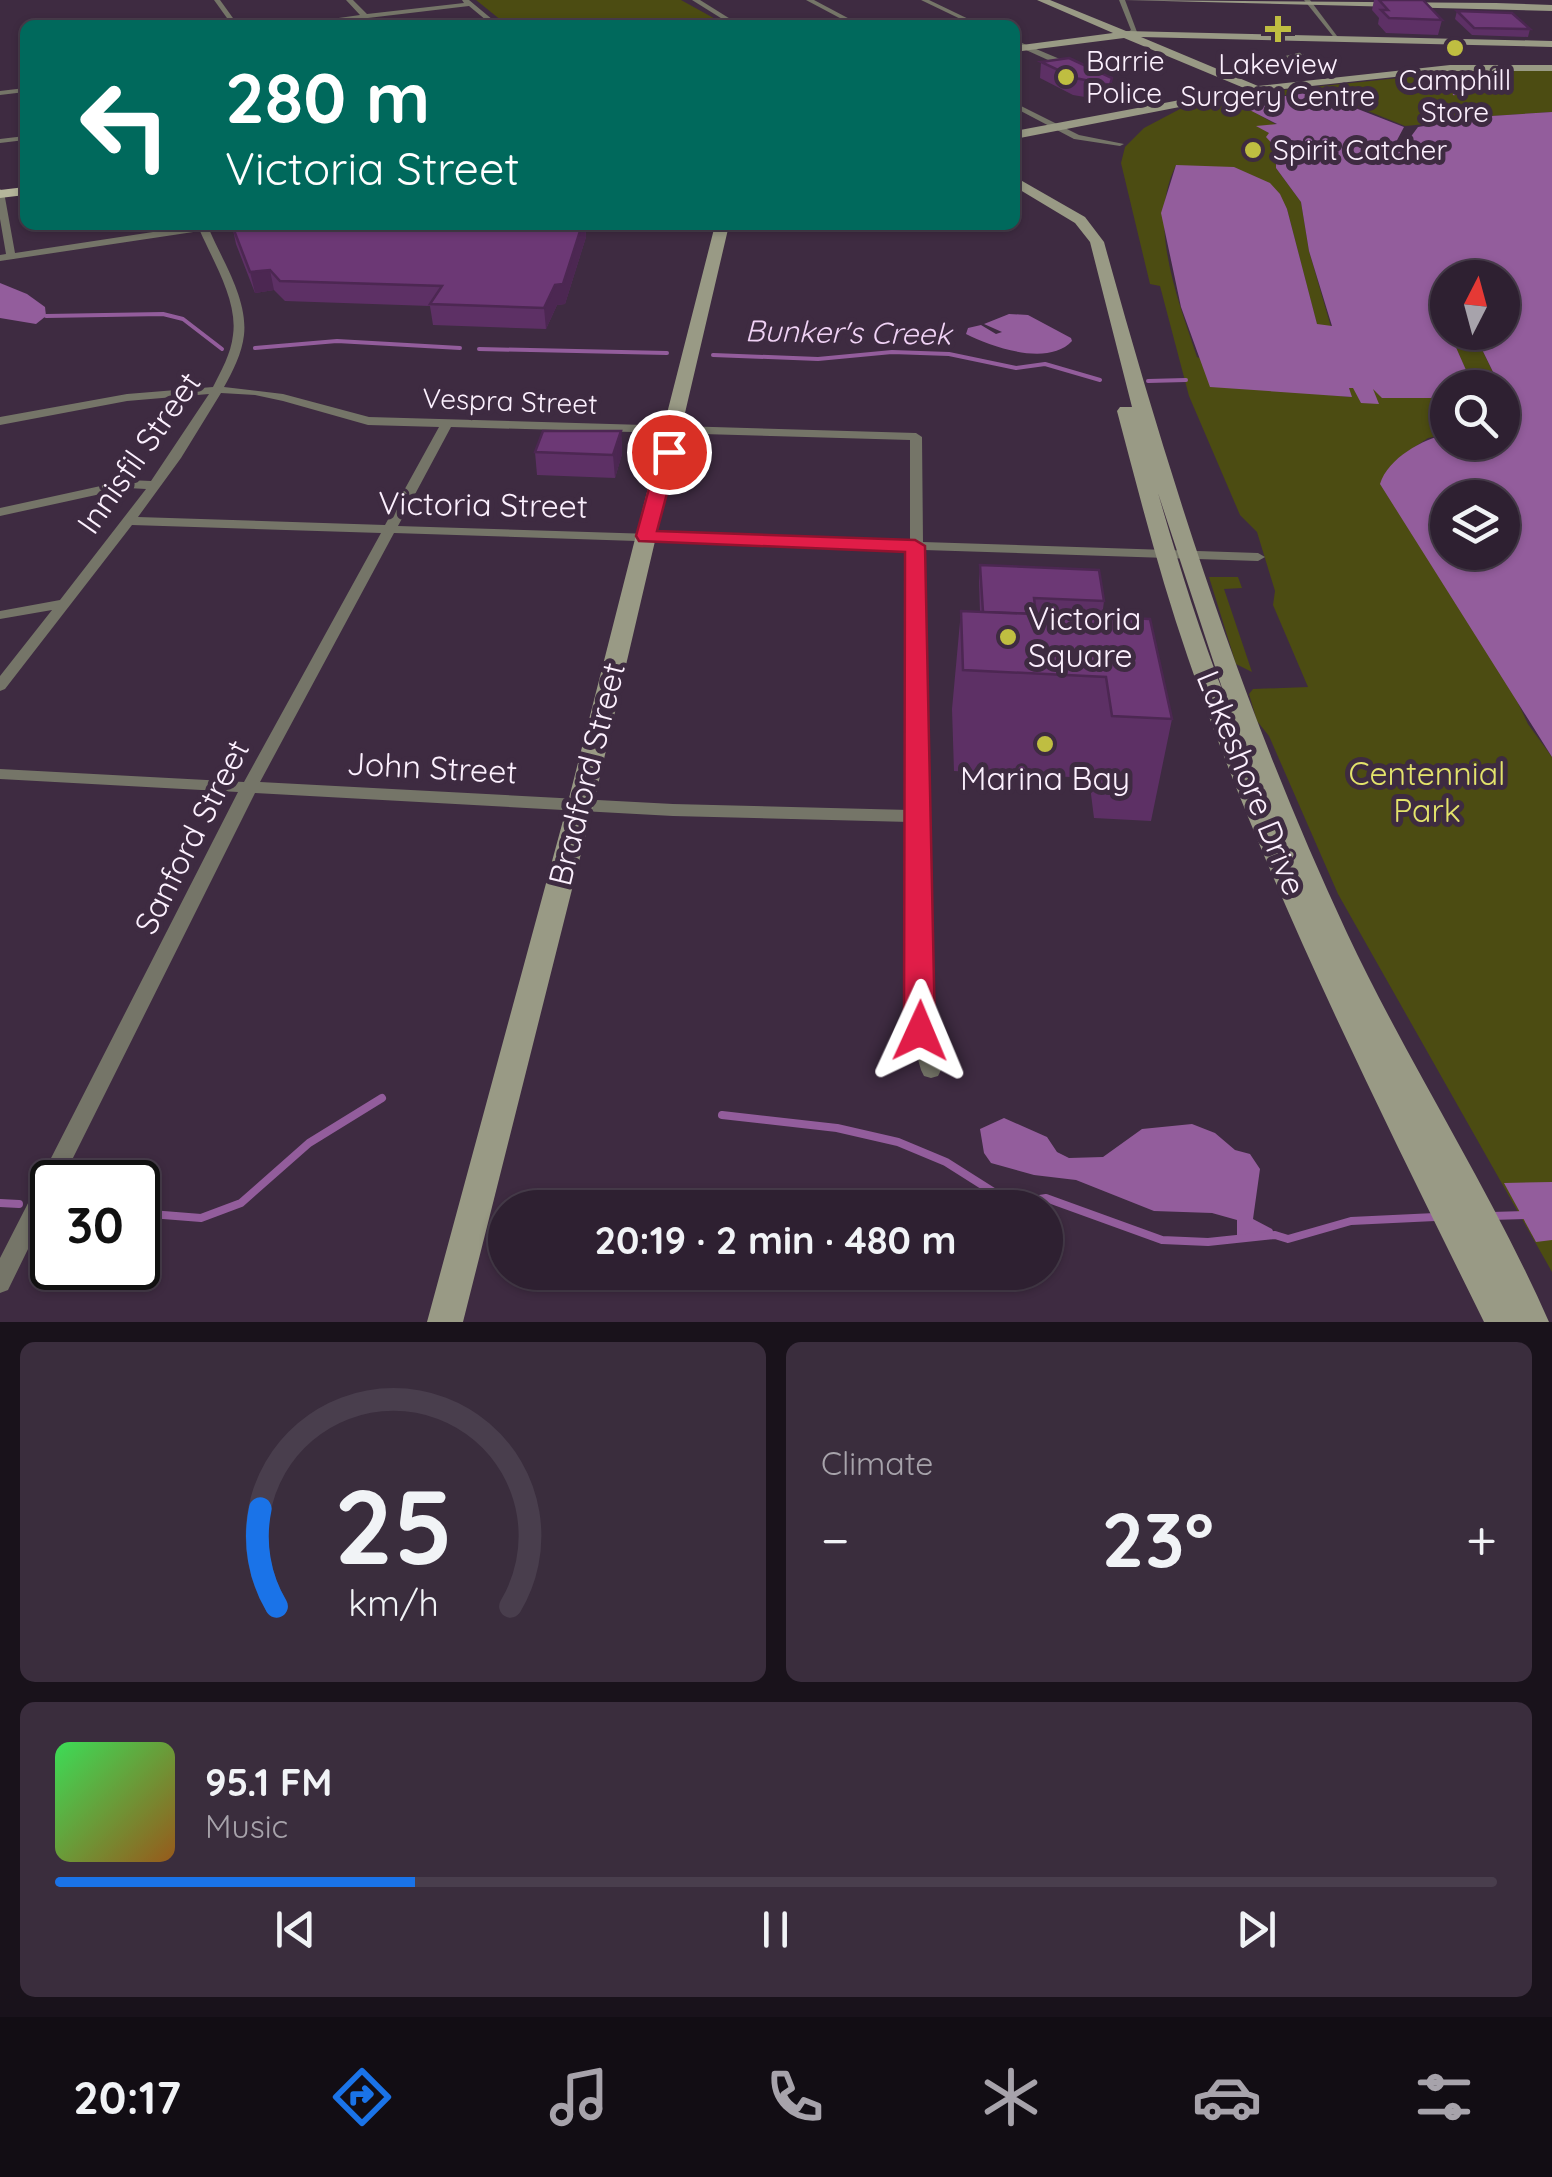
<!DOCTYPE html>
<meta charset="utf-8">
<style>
body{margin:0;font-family:Quicksand,sans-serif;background:#3a2d3d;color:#f1f3f6;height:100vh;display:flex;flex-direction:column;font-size:38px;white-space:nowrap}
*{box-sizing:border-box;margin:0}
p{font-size:32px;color:#a7a3ab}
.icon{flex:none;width:55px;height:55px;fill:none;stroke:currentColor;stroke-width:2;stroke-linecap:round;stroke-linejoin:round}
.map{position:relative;height:1322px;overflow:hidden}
.drawer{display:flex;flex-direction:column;gap:20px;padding:20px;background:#19121b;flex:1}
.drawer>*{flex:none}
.banner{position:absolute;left:20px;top:20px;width:1000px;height:210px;border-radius:15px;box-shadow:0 2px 8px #0004,0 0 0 2px #493e4d;background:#00695c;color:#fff;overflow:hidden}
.needle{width:65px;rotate:6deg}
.buttons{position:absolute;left:1430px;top:260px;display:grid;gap:20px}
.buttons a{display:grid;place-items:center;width:90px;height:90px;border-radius:50%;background:#2e2031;box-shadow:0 2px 8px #0004,0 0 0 2px #493e4d;font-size:50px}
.speed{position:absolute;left:30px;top:1160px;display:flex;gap:20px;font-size:50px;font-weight:700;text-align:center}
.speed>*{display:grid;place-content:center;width:130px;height:130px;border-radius:50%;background:#2e2031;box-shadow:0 2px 8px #0004,0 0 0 2px #493e4d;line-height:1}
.speed .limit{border:5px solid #111;border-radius:15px;background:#fff;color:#111}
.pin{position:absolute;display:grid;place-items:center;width:85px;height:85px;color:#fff;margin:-42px;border:5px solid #fff;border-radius:50%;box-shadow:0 2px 10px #0007}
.me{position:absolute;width:110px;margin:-55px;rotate:1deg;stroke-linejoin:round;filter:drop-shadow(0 0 8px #0008)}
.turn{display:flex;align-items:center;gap:35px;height:210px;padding:0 40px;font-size:45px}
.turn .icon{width:130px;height:130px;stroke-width:2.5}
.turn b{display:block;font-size:70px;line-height:85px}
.big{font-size:75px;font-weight:800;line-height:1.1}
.drawer .tile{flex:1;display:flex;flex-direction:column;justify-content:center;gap:15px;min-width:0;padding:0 35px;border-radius:15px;background:#3a2d3d}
.drawer .dial{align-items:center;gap:0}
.dial svg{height:260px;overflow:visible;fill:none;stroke:#493e4d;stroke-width:7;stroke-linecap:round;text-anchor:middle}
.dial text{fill:#f1f3f6;stroke:none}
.song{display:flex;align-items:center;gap:30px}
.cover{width:120px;height:120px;border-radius:15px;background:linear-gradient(135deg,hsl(130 70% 55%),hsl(30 70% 35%))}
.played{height:10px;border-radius:5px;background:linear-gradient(90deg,#1a73e8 25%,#493e4d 25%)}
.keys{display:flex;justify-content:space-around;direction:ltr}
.heat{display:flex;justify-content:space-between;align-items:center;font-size:55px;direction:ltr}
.drawer .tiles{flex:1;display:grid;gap:20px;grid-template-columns:1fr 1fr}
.tile:last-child{grid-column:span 2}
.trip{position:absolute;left:488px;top:1190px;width:575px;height:100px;border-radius:50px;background:#2e2031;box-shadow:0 2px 8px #0004,0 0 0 2px #493e4d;font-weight:800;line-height:100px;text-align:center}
.dock{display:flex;height:160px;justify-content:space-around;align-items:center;background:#120d14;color:#a7a3ab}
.dock .icon{width:70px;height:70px}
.dock .active{color:#1a73e8}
.dock b{font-size:45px;color:#f1f3f6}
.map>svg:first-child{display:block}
.green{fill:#4c4c12}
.water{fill:#935d9c;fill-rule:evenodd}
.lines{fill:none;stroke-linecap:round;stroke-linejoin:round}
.stream-far2{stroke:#935d9c;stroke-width:2.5}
.stream-far1{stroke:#935d9c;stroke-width:4}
.stream{stroke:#935d9c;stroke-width:8}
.street{fill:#757568;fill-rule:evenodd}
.secondary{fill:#999a85;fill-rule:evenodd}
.primary{fill:#b5b69b;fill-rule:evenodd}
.wall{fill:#5d3065}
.shaded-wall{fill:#4c2752}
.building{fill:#6c3875;stroke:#4c2752;stroke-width:2.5}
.route{fill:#e11d48;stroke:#92132f;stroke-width:2.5}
.poi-dot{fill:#bfbe41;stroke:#3e2b41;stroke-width:4}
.labels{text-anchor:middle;stroke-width:10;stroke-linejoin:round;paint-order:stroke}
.far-poi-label{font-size:28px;fill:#fcf0fe;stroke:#3e2b41;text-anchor:start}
.far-street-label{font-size:28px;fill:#fcf0fe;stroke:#3e2b41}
.far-water-label{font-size:30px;font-style:italic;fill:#f0d2f5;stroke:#3e2b41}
.street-label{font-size:32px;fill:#fcf0fe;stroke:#3e2b41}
.poi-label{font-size:32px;fill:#fcf0fe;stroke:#3e2b41;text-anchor:start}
.park-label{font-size:32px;fill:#e3e36b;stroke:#3e2b41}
</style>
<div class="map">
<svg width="1552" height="1322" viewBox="0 0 1552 1322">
<rect width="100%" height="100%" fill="#3e2b41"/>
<g class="green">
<path d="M476 0H681L719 21 604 25 599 21 507 25Z"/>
<path d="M1475 70H1552V112L1448 119 1449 122 1405 126 1316 90 1238 103 1277 125 1259 126 1269 133 1276 148V168L1301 202 1309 251 1331 327 1317 325 1287 209 1176 165C1147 223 1178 299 1197 357L1270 389 1351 397 1349 388H1354L1361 403H1378L1372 389H1377L1382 398H1447V434L1428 438 1400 457 1528 724 1552 757V1272L1338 894 1269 736 1257 721 1249 694 1253 689 1308 687 1273 605 1275 591 1257 532 1240 515 1189 396 1160 286 1150 284 1121 163 1125 147 1144 128 1180 109 1275 91Z"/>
<path d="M1449 333H1474L1500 387H1468L1466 370Z"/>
<path d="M1209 577H1238L1242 588 1224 589 1252 672 1236 664Z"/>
</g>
<g class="water">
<path d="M1314 92 1404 127 1395 144 1383 146 1392 152 1409 150 1404 146 1418 127 1448 122 1445 119 1552 112V757L1380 484C1388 458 1423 439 1447 434L1448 442H1502L1503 429 1512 427 1514 415 1474 333 1502 332V278H1448L1447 313 1443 318 1466 370 1468 387 1448 388 1447 398H1382L1373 389 1379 404 1361 403 1353 388H1349L1352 397 1210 387 1181 307 1161 213 1176 165 1234 167 1270 183 1280 194 1287 209 1317 324 1332 326 1309 251 1301 202 1276 168V148L1266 137 1269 133 1256 126 1277 124 1236 103ZM1448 498H1502V552H1448Z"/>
<path d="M0 283 27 294 45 307 46 316 36 324 0 318Z"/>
<path d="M1009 314 1028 315 1071 338 1072 341C1048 367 992 347 966 334L968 328 981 325 996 334 1002 332 984 324Z"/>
<path d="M1004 1118 1047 1137 1057 1152 1069 1158 1103 1157 1142 1129 1192 1124 1215 1133 1235 1150 1250 1154 1260 1169 1253 1219 1272 1229 1275 1235 1237 1237V1220L1212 1213 1154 1211 1076 1180 1034 1175 991 1163 984 1153 980 1129Z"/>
<path d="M1552 1182V1240L1536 1242 1504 1183Z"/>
</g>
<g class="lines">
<path class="stream-far2" d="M1454 94 1463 85 1506 86"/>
<g class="stream-far1">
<path d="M46 316 163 314 183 319 222 349"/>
<path d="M255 348 337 341 460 348"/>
<path d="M479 349 667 353"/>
<path d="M713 355 818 359 892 352 949 354 1016 368 1045 364 1100 380"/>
<path d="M1148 381 1186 380"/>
</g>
<g class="stream">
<path d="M722 1115 837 1128 898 1142 946 1162 995 1193 1021 1202 1046 1198 1162 1240 1208 1242 1275 1235 1288 1239 1351 1221 1435 1217"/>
<path d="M0 1203 19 1204"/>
<path d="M138 1213 201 1218 241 1203 309 1143 382 1098"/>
<path d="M1491 1216 1525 1215"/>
</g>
<g class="street">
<path d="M214 0H220L238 25H232Z"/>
<path d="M346 0H353L367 14 464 3 462 0H469L499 25H492L469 6 309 25H289L360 15Z"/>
<path d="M692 0H700L740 25H732Z"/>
<path d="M806 0H814L861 25H853Z"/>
<path d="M921 0H929L981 25H973Z"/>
<path d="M1119 0H1125L1137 32 1128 36 1125 34 1131 30Z"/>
<path d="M1304 0H1310L1340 40H1336Z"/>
<path d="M127 19 139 25 126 23 93 25Z"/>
<path d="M25 32V46L22 44V34Z"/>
<path d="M1015 40 1074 65 1075 67 1068 69 1015 45Z"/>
<path d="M1302 52 1304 55 1216 75 1212 73Z"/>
<path d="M1093 77H1099L1159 107 1152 109 1093 81Z"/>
<path d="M25 88V92L0 95V91Z"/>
<path d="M1015 103 1079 135 1124 144 1120 146 1074 139 1015 108Z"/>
<path d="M25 136V140L0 143V139Z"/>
<path d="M0 189 4 192 15 253 199 225H223L209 229C222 260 248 299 244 335 242 353 233 371 224 387L283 394 369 417 916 433 922 437 923 542 1258 553 1265 557 1258 561 924 550 930 1031 941 1070 938 1076 931 1078 924 1076 921 1070 910 1031V822L673 816 255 793 61 1182H52V1200L8 1290 0 1293V1258L238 792 0 779V769L244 782 381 533 132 525 5 689 0 691V676L52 610 0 619V611L60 600 146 489 128 488 0 516V508L128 480 151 481 209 394 127 401 0 425V417L127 394 213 387C221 371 231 354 233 335 238 301 213 261 200 231L0 261V255L6 254 0 219ZM221 393 255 395 283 401 368 425 439 427 385 525 138 517 181 458ZM451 427 910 440V542L398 526ZM394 533 910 550V810L673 804 260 782Z"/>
</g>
<g class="secondary">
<path d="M1037 0H1050L1126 31 1552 41V47L1141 37 1258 86 1450 65H1552V71H1450L1257 92 1015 139V131L1244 88 1124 38 1015 52V46L1113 33Z"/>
<path d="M1124 0 1496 3 1552 5V11Z"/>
<path d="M1015 177 1085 217 1104 242C1169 478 1243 711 1347 933 1409 1065 1490 1188 1549 1322H1484C1377 1105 1267 887 1188 658 1160 577 1139 494 1117 411L1120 407H1132L1090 242 1075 223 1015 187ZM1158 493 1225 697C1199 630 1178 562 1158 493Z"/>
<path d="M715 225H729L593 806 463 1322H427L567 806Z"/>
</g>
<path class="primary" d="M25 187V195L0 198V190Z"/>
</g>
<g class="wall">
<path d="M1374 0H1423L1442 20 1438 35 1386 33 1378 24 1379 18 1372 10Z"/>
<path d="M1457 11 1530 29 1528 37 1472 35 1455 19Z"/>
<path d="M1041 62 1112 78 1108 101 1073 95 1040 78Z"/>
<path d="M232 225H585L586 237 565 304 557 305 546 329 433 325 430 306 285 301 274 290 255 293 236 244Z"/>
<path d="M621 431 622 454 615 478 537 475 535 452Z"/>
<path d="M980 565 1104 601 1102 617 1172 719 1151 821 1094 818 1089 778 954 771 952 709 961 611 980 612 979 581Z"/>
</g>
<g class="shaded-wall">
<path d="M582 225H585L586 237 565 304 557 305 546 329 544 308Z"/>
<path d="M270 270 274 290 255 293 250 272Z"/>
<path d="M621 431 622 454 615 478 613 455Z"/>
</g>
<g class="building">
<path d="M1379 0H1423L1442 20 1389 18 1381 10H1388Z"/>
<path d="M1457 11 1512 13 1530 29 1474 28Z"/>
<path d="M1069 58 1112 78 1110 85 1075 78 1041 62Z"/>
<path d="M232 225H582L563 284 555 285 544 308 430 304 442 286 280 281 270 270 250 272Z"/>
<path d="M543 431H621L613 455 535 452Z"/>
<path d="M980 565 1099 570 1104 601 1034 598 1036 614 983 612Z"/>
<path d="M961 611 1150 619 1172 719 1112 716 1106 677 963 670Z"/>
</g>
<path class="route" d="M669 446 678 452 657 531 915 540 925 546 935 1031 930 1040 920 1043 909 1040 904 1031 905 552 639 541 636 536 659 452Z"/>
<g class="poi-dot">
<path d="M1273 14h10v10h10v10h-10v10h-10v-10h-10v-10h10z"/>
<circle cx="1455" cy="48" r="10"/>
<circle cx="1066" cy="77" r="10"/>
<circle cx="1253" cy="150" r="10"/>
<circle cx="1008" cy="637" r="10"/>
<circle cx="1045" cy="744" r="10"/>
</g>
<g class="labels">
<g class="far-poi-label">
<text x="1086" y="71">Barrie<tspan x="1086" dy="32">Police</tspan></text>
<text x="1278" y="74" text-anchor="middle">Lakeview<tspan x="1278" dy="32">Surgery Centre</tspan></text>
<text x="1455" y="90" text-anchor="middle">Camphill<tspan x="1455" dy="32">Store</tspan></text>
<text x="1273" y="160">Spirit Catcher</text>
</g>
<g class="far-street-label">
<text transform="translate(510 401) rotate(2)" y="10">Vespra Street</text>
</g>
<g class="far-water-label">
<text transform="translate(848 333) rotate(1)" y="10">Bunker's Creek</text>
</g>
<g class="street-label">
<text transform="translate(139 453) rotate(-55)" y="11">Innisfil Street</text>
<text transform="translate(483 505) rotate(1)" y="11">Victoria Street</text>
<text transform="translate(432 768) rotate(3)" y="11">John Street</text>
<text transform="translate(587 774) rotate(-76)" y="11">Bradford Street</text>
<text transform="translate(1251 783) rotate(68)" y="11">Lakeshore Drive</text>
<text transform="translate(192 837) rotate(-63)" y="11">Sanford Street</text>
</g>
<g class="poi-label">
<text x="1028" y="630">Victoria<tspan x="1028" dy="37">Square</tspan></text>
<text x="1045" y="790" text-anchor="middle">Marina Bay</text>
</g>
<g class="park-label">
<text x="1427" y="785">Centennial<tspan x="1427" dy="37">Park</tspan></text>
</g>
</g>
</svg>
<div class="buttons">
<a><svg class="needle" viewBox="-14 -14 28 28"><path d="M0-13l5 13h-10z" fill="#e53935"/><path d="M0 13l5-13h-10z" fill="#a7a3ab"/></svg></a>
<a><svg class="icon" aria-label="search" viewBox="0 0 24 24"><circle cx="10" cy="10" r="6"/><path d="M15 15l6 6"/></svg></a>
<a><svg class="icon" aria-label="layers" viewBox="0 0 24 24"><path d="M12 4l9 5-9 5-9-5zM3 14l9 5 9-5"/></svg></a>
</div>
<div class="speed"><div class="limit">30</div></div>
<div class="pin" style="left:669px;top:452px;background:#d93025"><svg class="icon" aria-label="arrive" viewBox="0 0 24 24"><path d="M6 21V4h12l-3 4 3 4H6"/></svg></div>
<svg class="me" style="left:920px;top:1031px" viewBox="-20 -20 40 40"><path d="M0-17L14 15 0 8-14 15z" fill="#e11d48" stroke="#fff" stroke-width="4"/></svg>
<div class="trip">20:19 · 2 min · 480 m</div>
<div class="banner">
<div class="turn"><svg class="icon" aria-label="left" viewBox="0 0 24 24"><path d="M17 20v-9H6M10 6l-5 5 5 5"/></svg><div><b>280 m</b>Victoria Street</div></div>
</div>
</div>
<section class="drawer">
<div class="tiles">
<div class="tile dial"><svg viewBox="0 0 100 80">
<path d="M14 69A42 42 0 1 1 86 69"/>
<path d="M14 69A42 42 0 0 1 9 39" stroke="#1a73e8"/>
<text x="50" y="56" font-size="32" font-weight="700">25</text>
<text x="50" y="72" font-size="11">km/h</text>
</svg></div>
<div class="tile"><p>Climate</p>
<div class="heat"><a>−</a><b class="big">23°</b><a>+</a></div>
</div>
<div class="tile">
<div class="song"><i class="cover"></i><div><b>95.1 FM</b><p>Music</p></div></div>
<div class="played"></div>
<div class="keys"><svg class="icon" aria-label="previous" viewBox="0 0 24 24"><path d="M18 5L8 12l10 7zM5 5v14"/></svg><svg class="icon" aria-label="pause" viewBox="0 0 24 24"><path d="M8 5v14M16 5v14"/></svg><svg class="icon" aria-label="next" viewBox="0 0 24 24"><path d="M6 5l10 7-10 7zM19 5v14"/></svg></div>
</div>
</div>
</section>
<nav class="dock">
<b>20:17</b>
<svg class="icon active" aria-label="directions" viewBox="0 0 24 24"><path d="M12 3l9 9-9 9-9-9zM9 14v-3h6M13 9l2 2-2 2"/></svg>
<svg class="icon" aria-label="music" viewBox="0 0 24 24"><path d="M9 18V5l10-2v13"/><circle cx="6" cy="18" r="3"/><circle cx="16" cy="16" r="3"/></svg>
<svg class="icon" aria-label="phone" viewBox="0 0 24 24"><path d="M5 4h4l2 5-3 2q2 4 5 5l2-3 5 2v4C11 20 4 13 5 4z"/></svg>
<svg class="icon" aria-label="climate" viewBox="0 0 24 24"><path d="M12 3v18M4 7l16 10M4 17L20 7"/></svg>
<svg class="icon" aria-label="car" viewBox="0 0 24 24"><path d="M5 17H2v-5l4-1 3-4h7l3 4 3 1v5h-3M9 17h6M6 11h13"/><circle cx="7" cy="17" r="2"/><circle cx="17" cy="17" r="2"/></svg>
<svg class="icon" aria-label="filters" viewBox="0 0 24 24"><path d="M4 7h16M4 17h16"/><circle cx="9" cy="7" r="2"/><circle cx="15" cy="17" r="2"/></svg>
</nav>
